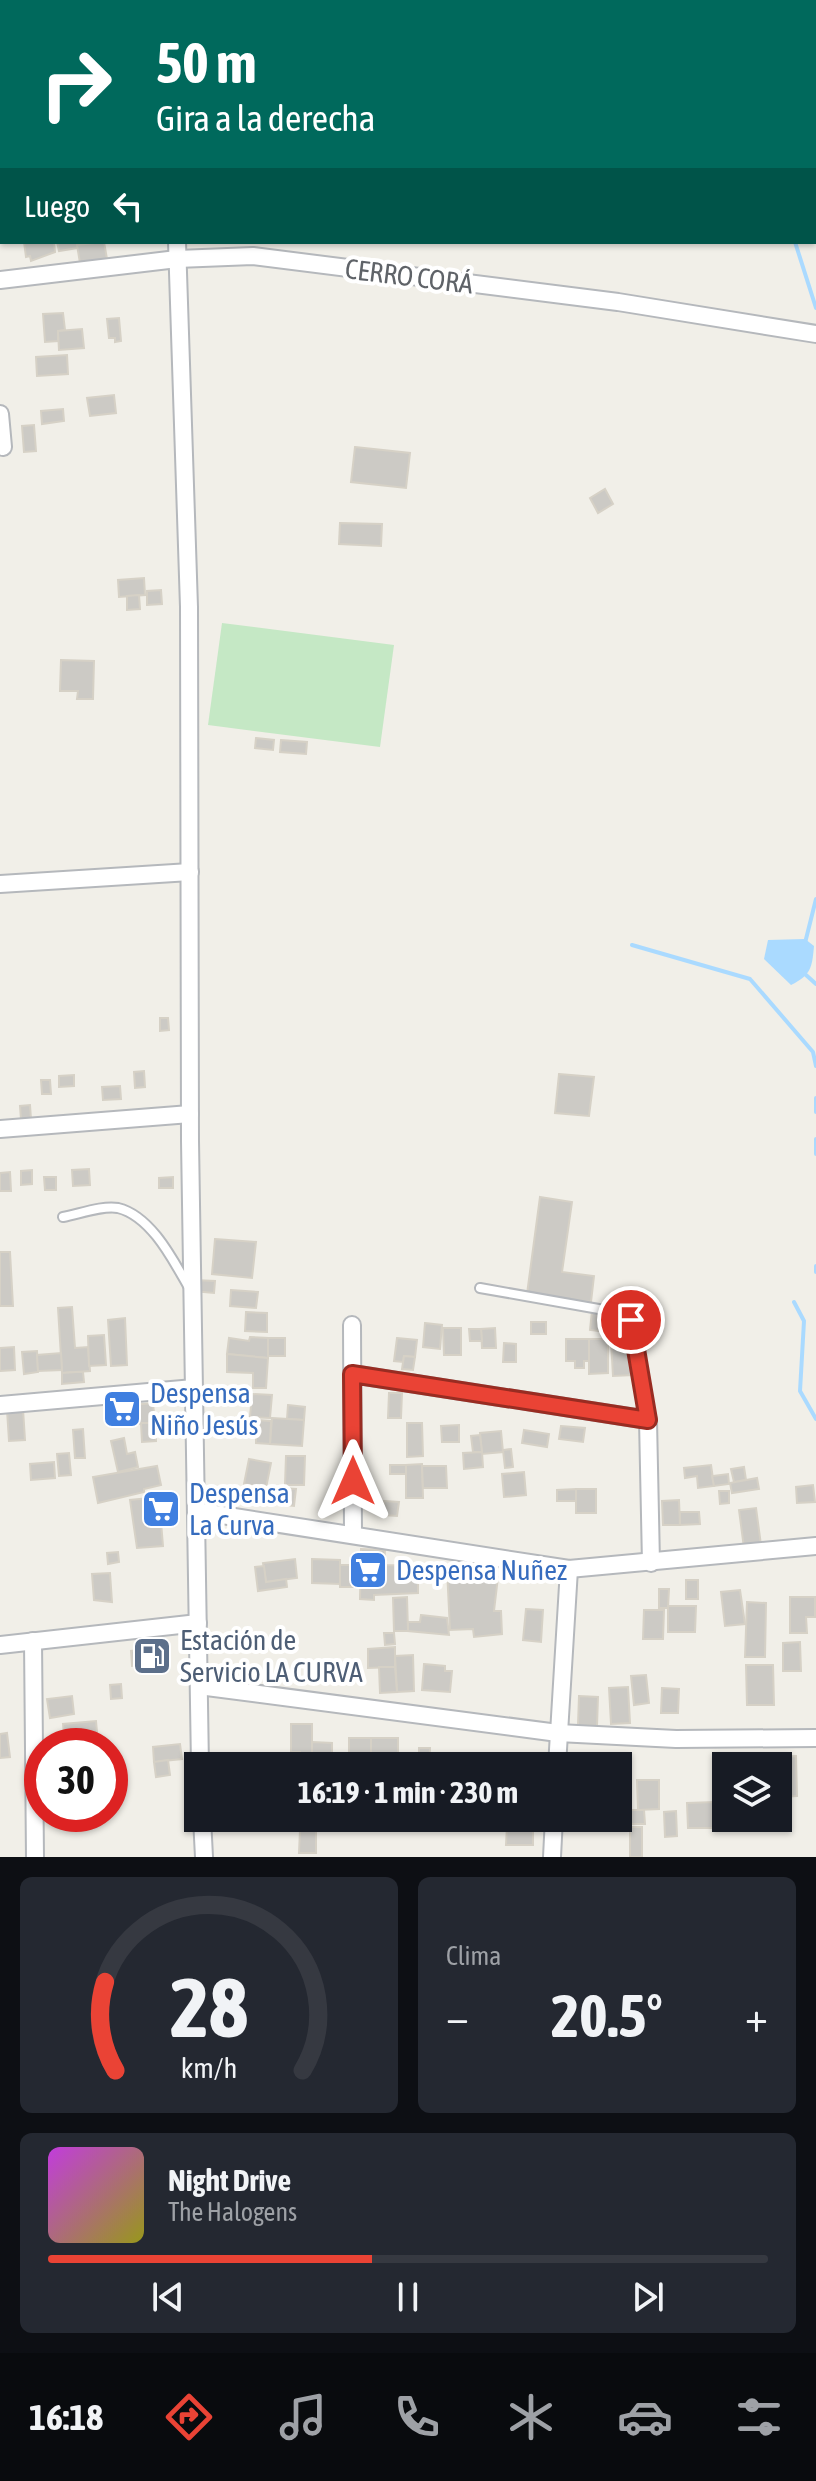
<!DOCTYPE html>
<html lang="es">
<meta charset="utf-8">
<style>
body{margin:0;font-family:"Asap Condensed",sans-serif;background:#242831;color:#f1f3f6;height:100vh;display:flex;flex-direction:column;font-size:30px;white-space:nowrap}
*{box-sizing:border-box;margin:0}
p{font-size:26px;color:#9ea1a6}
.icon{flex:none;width:44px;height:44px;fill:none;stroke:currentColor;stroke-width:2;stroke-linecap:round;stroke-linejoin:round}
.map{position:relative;height:1857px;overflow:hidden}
.side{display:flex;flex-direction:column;gap:20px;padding:20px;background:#0d0f14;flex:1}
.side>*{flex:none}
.top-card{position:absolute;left:0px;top:0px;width:816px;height:244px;box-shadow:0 2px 6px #0004;background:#00695c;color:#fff;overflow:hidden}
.tools{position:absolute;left:712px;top:1752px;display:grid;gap:16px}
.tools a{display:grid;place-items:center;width:80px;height:80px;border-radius:0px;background:#171b24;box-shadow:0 2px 6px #0004;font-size:40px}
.speed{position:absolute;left:24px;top:1728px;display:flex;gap:16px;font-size:40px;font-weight:700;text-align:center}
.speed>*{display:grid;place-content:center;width:104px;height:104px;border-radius:50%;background:#171b24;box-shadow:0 2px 6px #0004;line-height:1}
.speed .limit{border:12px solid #d22;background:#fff;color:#111}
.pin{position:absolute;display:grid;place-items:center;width:68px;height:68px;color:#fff;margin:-34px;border:4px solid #fff;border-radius:50%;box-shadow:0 2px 8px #0007}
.me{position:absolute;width:88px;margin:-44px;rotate:0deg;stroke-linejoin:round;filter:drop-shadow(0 0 6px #0008)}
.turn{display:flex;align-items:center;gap:28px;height:168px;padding:0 24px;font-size:36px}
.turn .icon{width:104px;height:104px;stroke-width:2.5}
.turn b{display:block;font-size:56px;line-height:68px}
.then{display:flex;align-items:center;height:76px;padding:0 24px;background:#0003;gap:16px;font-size:30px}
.big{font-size:60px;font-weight:700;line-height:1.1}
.side .tile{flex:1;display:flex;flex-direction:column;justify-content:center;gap:12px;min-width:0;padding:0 28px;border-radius:12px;background:#242831}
.side .dial{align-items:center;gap:0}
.dial svg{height:208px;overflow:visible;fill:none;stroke:#363941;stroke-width:7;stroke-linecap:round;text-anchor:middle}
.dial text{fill:#f1f3f6;stroke:none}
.song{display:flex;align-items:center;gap:24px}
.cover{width:96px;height:96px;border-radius:12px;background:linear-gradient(135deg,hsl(290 70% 55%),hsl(60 70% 35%))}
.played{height:8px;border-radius:4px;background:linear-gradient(90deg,#ea4335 45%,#363941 45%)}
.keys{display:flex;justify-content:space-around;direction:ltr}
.heat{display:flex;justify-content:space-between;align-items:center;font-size:44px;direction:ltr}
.side .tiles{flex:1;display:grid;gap:20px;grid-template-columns:1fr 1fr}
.tile:last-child{grid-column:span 2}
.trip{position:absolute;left:184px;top:1752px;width:448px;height:80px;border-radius:0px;background:#171b24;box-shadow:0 2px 6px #0004;font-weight:700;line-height:80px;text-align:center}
.dock{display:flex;height:128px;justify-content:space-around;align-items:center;background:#090b0e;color:#9ea1a6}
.dock .icon{width:56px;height:56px}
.dock .selected{color:#ea4335}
.dock b{font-size:36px;color:#f1f3f6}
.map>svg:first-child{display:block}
.green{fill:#c5e8c5}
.water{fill:#aadaff}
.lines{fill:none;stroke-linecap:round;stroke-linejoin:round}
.stream{stroke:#aadaff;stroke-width:4}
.building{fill:#cccac5;stroke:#d6d1c6;stroke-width:2}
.service-casing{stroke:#b5b8bc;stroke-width:12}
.minor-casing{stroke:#b5b8bc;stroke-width:20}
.service{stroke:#fff;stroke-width:8}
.minor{stroke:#fff;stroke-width:16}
.route-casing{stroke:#982c22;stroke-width:20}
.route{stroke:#ea4335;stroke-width:14}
.labels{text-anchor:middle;stroke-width:8;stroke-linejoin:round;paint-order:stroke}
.street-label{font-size:28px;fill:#5f6368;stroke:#fff}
.shop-label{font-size:28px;fill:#366cbe;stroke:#fff;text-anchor:start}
.service-label{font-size:28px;fill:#4e5e75;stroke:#fff;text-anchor:start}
</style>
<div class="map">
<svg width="816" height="1857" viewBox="0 0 816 1857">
<rect width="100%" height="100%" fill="#f1efe8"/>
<path class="green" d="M222 623 394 645 380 747 208 725Z"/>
<path class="water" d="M805 939 814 946C812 968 811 975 791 985L764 959 768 940Z"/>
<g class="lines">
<g class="stream">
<path d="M795 242 816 308"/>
<path d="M805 943 816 899"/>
<path d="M632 945 750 979 813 1052 816 1066"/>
<path d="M806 975 816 984"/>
<path d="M816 1098V1112"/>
<path d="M816 1139V1154"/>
<path d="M816 1266V1272"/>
<path d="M794 1302 804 1321 800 1391 816 1419"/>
</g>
</g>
<g class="building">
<path d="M24 242H54L55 252 31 261 30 256 26 257Z"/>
<path d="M57 242H77L78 248 59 251Z"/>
<path d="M104 242 107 259 80 263 77 245Z"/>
<path d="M63 313 65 330 58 331V341L45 342 43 314Z"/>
<path d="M119 318 121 341 115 342V338H109L107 319Z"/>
<path d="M82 329 84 348 59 350 58 331Z"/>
<path d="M67 355 68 374 37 376 36 357Z"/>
<path d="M114 395 116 413 90 416 87 398Z"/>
<path d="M63 409 64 421 42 424 41 411Z"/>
<path d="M34 425 36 451 24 452 22 426Z"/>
<path d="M355 447 410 453 406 488 351 482Z"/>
<path d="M605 489 613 504 598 513 590 498Z"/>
<path d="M340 523 382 524 381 546 339 544Z"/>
<path d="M144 578 145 595 119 597 118 580Z"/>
<path d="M161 590 162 604 147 605V591Z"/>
<path d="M139 595 140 609 127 610V596Z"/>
<path d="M61 660 94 661 93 699H77L78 691H60Z"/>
<path d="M256 738 274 740 273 750 255 748Z"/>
<path d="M281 740 307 742 306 754 280 752Z"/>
<path d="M160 1018H168L169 1030 160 1031Z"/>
<path d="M144 1071 145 1087 135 1088 134 1072Z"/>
<path d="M559 1074 594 1077 589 1116 555 1113Z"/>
<path d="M74 1075V1086L59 1087V1076Z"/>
<path d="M41 1080H50L51 1094H42Z"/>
<path d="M120 1086 121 1099 103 1100 102 1087Z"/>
<path d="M30 1105 31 1119 21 1120 20 1106Z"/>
<path d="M89 1169 90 1185 73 1186 72 1170Z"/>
<path d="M32 1170V1184L21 1185V1171Z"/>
<path d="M10 1172 11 1191H0V1173Z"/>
<path d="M44 1177H56V1190H45Z"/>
<path d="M173 1177V1188H159V1178Z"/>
<path d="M540 1197 572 1202 562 1272 594 1276 591 1302 527 1294Z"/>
<path d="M215 1239 256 1242 252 1278 212 1274Z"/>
<path d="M0 1252H10L13 1306H0Z"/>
<path d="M194 1280 215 1281 214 1293 193 1291Z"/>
<path d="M231 1290 258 1292 256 1308 230 1306Z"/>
<path d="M72 1307 75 1348 88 1347 90 1371 62 1373 58 1308Z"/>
<path d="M592 1311 623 1314 621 1334 590 1330Z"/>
<path d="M246 1312 267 1313V1332L245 1331Z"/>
<path d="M125 1318 127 1365 111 1366 108 1320Z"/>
<rect x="531" y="1322" width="15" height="12"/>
<path d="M425 1323 442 1325 440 1349 423 1347Z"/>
<path d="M443 1328H461V1355H444Z"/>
<path d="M495 1328 496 1348H482L481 1329Z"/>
<path d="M469 1329H481L482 1341H470Z"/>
<path d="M104 1335 106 1365 89 1366 88 1336Z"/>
<path d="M250 1337 268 1338V1358L227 1354 229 1338 249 1341Z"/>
<rect x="268" y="1338" width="17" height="18"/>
<path d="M397 1338 417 1340 415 1357 404 1356 403 1362 394 1361Z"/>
<path d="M566 1339H589V1361H584V1368H575V1361H566Z"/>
<path d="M589 1339H608V1373L589 1374Z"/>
<path d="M632 1340 634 1375 613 1376 611 1341Z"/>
<path d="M504 1343 516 1344V1362H503Z"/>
<path d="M14 1347 15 1370 0 1371V1348Z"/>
<path d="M37 1351 38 1372 24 1374 22 1352Z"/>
<path d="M61 1353 62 1370 38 1371 37 1355Z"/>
<path d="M227 1354 268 1358 266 1388H253V1373L227 1372Z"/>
<path d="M404 1356 415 1357 413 1370 402 1369Z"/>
<path d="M76 1372H83L84 1382 62 1384V1373Z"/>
<path d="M389 1393H402L401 1418H388Z"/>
<path d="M252 1394 272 1395 270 1418 250 1417Z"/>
<path d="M153 1403 155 1423 133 1424 132 1405Z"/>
<path d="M288 1405 305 1407 304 1420 287 1419Z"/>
<path d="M23 1409 25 1440 9 1441 7 1410Z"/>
<path d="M272 1418 304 1420 302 1446 270 1444Z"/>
<path d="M257 1420 271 1421 270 1444 256 1443V1436H249L250 1424H257Z"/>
<path d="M141 1423H155L156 1441 142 1442Z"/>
<path d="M407 1423H422L423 1456 407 1457Z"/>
<path d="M459 1425V1442H442L441 1426Z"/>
<path d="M561 1426 585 1428 583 1442 559 1439Z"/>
<path d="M83 1429 85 1458H75L73 1430Z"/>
<path d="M524 1430 549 1434 547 1447 522 1443Z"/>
<path d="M501 1431 503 1452 482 1454 480 1433Z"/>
<path d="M480 1435 482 1452H473L471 1436Z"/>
<path d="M124 1438 127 1454 135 1452 138 1467 118 1472 111 1441Z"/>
<path d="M511 1449 513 1467 505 1468 503 1450Z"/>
<path d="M482 1452 483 1467 464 1469 463 1453Z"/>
<path d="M69 1453 71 1475 59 1476 57 1454Z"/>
<path d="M286 1456H305L304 1485H285Z"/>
<path d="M249 1459 271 1463 266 1488 244 1484Z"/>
<path d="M54 1462 55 1478 31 1480 30 1464Z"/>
<path d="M422 1464 423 1498H406V1465Z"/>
<rect x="390" y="1465" width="16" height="9"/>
<path d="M711 1465 714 1486 698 1488 697 1476 685 1478 684 1468Z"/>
<path d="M157 1466 161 1485 144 1489V1492L98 1503 93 1477Z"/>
<path d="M422 1466H446L447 1488H423Z"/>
<path d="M744 1467 746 1480 734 1482 731 1469Z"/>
<path d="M524 1472 526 1495 504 1497 502 1474Z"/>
<path d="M728 1474 729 1484 714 1486 712 1476Z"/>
<path d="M757 1478 759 1489 732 1493 730 1483Z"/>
<path d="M813 1485 815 1502 797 1503 796 1487Z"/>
<path d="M279 1488 296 1489 294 1506 277 1504Z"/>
<rect x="576" y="1489" width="20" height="24"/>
<path d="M576 1489V1501H557V1490Z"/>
<path d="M719 1491H729V1503L720 1504Z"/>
<path d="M170 1496 172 1521 161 1522 163 1546 137 1548 130 1500Z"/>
<path d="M679 1500 680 1525H663L662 1501Z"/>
<path d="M384 1501 399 1502 397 1516 383 1515Z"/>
<path d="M756 1508 761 1545 744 1548 739 1510Z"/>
<path d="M680 1512H699L700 1524 680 1525Z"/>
<path d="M361 1549 385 1550 384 1565 418 1566V1593L374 1595V1600L360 1599Z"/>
<path d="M118 1552 119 1562 108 1564 107 1553Z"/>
<path d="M295 1559 297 1578 266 1582 263 1563Z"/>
<path d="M312 1559 340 1560V1584L312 1583Z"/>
<path d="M340 1565H361L360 1587H340Z"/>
<path d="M264 1566 266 1582 286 1579 287 1587 258 1591 255 1567Z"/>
<path d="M447 1569 477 1570V1577H498L494 1611H501L502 1634 474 1637 473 1629 450 1630Z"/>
<path d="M110 1573 112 1602 94 1600 92 1574Z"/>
<rect x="686" y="1580" width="12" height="19"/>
<path d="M659 1589H669L668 1608H659Z"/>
<path d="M740 1590 745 1624 725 1626 721 1592Z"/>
<path d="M407 1597 408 1631H394L393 1598Z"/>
<path d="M790 1597H815V1617H806L807 1633H790Z"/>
<path d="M747 1602 766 1603 765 1657H745Z"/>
<path d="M668 1606H696L695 1632H668Z"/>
<path d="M526 1609 543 1610 541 1642 523 1640Z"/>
<path d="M644 1610H664L663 1639H643Z"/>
<path d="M421 1615 447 1618 449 1635 408 1631V1622H420Z"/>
<path d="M384 1633H394L395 1644 385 1645Z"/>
<path d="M800 1642 801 1671H783V1643Z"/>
<path d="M395 1647V1667L368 1668V1649Z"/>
<path d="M161 1648 163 1663 132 1666 131 1651Z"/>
<path d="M413 1655 414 1691 397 1692 395 1656Z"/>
<path d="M424 1664 445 1666V1671H452L450 1692 422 1690Z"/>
<path d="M746 1665H773L774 1705H747Z"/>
<path d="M379 1667H395L397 1692 380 1693Z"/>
<path d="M646 1675 649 1703 634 1705 631 1676Z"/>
<path d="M121 1684 122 1698 111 1699 110 1685Z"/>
<path d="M628 1687 630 1723 611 1724 609 1688Z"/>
<path d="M662 1688 679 1689 678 1713H661Z"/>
<path d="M72 1696 74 1714 50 1718 47 1699Z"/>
<path d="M579 1696 598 1697 597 1726 578 1725Z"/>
<path d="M96 1721 98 1743 65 1746 63 1724Z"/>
<path d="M291 1724H312V1759H300V1752H291Z"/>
<path d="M7 1733 10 1757 0 1758V1734Z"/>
<path d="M349 1738H371V1757L349 1756Z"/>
<path d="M371 1738H398V1756H385V1766H371Z"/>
<path d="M312 1742 332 1743V1754H312Z"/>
<path d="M180 1744 182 1759 154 1762 153 1747Z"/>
<path d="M419 1748H430L429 1766H419Z"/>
<path d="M467 1753 480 1754V1763H466Z"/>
<path d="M356 1756 371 1757V1764H356Z"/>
<path d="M796 1756 797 1796 778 1797V1766H765V1757Z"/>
<path d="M168 1760 170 1775 156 1777 154 1762Z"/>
<path d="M731 1761V1766H726V1798H717L716 1762Z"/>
<path d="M637 1780H659V1809L638 1810Z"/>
<path d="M715 1802 716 1828H688L687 1803Z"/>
<path d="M631 1810H644L645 1824H631Z"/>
<path d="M676 1811 677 1836 665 1837 664 1812Z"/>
<path d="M507 1825 533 1826V1845H506Z"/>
<rect x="630" y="1827" width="12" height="30"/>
<path d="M300 1830H316V1853H299Z"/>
</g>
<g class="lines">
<g class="service-casing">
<g id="service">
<path d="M63 1217C79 1214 103 1205 118 1208 151 1216 173 1260 188 1286"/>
<path d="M480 1288 627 1314 635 1329 648 1419"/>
</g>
</g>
<g class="minor-casing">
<g id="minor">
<path d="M168 0V2"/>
<path d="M488 2V0"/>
<path d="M0 76H2"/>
<path d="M177 242 189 607 190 1141 200 1766"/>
<path d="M0 280 177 259 253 256 618 302 816 334"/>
<path d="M0 414 3 447"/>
<path d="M0 884 190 872"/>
<path d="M0 1129 190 1114"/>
<path d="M352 1325 353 1535"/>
<path d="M352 1374 648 1420 651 1563"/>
<path d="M0 1405 194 1388"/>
<path d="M196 1511 569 1569 816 1546"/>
<path d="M33 1641 35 1857"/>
<path d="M0 1645 198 1623"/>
<path d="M199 1686 558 1733 676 1739 816 1738"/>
<path d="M557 1766 569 1569"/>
<path d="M202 1818 204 1857"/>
<path d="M552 1857 554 1818"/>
</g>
</g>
<use href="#service" class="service"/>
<use href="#minor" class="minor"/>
</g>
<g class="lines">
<g class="route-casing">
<path id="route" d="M353 1481 352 1374 648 1420 631 1320"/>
</g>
<use href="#route" class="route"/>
</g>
<defs>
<g id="supermarket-square" transform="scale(2)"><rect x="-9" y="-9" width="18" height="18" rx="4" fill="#3f7fe0" stroke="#fff"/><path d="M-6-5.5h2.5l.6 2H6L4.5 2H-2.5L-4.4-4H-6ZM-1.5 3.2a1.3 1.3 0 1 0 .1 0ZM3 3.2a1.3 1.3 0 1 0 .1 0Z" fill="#fff"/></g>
<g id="fuel-square" transform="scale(2)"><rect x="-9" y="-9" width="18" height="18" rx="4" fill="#5c6f8a" stroke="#fff"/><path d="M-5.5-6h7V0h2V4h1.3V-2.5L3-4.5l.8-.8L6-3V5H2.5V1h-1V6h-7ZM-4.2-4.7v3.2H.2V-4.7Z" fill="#fff"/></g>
</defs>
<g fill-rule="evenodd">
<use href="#supermarket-square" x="122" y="1409"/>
<use href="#supermarket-square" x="161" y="1509"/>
<use href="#supermarket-square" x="368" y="1570"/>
<use href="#fuel-square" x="152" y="1656"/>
</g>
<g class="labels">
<g class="street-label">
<text transform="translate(409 276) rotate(7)" y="10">CERRO CORÁ</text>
</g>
<g class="shop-label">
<text x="150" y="1403">Despensa<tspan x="150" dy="32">Niño Jesús</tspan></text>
<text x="189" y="1503">Despensa<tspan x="189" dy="32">La Curva</tspan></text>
<text x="396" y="1580">Despensa Nuñez</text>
</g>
<g class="service-label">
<text x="180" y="1650">Estación de<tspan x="180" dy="32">Servicio LA CURVA</tspan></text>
</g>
</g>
</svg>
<div class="tools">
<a><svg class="icon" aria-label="layers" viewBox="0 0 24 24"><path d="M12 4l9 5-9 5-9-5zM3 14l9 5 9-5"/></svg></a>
</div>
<div class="speed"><div class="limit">30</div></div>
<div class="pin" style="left:631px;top:1320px;background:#d93025"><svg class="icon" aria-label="arrive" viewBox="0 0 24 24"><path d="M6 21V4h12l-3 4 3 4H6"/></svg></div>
<svg class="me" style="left:353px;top:1481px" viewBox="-20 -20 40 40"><path d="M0-17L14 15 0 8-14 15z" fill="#ea4335" stroke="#fff" stroke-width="4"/></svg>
<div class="trip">16:19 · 1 min · 230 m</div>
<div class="top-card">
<div class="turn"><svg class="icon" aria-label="right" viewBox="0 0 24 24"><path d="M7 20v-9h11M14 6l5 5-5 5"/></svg><div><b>50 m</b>Gira a la derecha</div></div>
<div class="then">Luego<svg class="icon" aria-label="left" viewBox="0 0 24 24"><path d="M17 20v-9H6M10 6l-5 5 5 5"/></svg></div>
</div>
</div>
<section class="side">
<div class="tiles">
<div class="tile dial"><svg viewBox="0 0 100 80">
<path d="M14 69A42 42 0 1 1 86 69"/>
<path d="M14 69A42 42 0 0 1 10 35" stroke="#ea4335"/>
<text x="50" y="56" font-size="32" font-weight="700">28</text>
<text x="50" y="72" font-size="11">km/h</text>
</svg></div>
<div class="tile"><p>Clima</p>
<div class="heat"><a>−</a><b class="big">20.5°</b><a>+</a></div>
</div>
<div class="tile">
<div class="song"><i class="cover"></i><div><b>Night Drive</b><p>The Halogens</p></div></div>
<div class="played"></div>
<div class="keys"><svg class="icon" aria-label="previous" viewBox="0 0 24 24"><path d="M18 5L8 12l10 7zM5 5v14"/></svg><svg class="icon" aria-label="pause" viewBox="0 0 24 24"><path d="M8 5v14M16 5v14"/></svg><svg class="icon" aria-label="next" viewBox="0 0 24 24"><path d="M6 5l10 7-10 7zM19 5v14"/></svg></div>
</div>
</div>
</section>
<nav class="dock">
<b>16:18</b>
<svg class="icon selected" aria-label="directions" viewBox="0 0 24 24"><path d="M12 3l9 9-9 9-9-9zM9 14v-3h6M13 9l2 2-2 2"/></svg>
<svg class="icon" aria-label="music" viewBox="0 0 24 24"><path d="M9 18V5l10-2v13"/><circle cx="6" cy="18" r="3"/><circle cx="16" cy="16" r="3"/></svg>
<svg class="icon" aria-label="phone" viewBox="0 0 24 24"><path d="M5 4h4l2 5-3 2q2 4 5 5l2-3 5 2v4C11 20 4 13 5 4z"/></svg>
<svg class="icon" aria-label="climate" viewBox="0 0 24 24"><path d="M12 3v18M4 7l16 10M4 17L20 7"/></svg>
<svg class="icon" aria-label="car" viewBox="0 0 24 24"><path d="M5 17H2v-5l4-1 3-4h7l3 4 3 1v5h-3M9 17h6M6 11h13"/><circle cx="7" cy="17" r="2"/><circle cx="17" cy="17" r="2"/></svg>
<svg class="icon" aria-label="filters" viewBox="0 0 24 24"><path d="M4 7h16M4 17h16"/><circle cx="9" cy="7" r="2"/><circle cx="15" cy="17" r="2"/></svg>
</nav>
